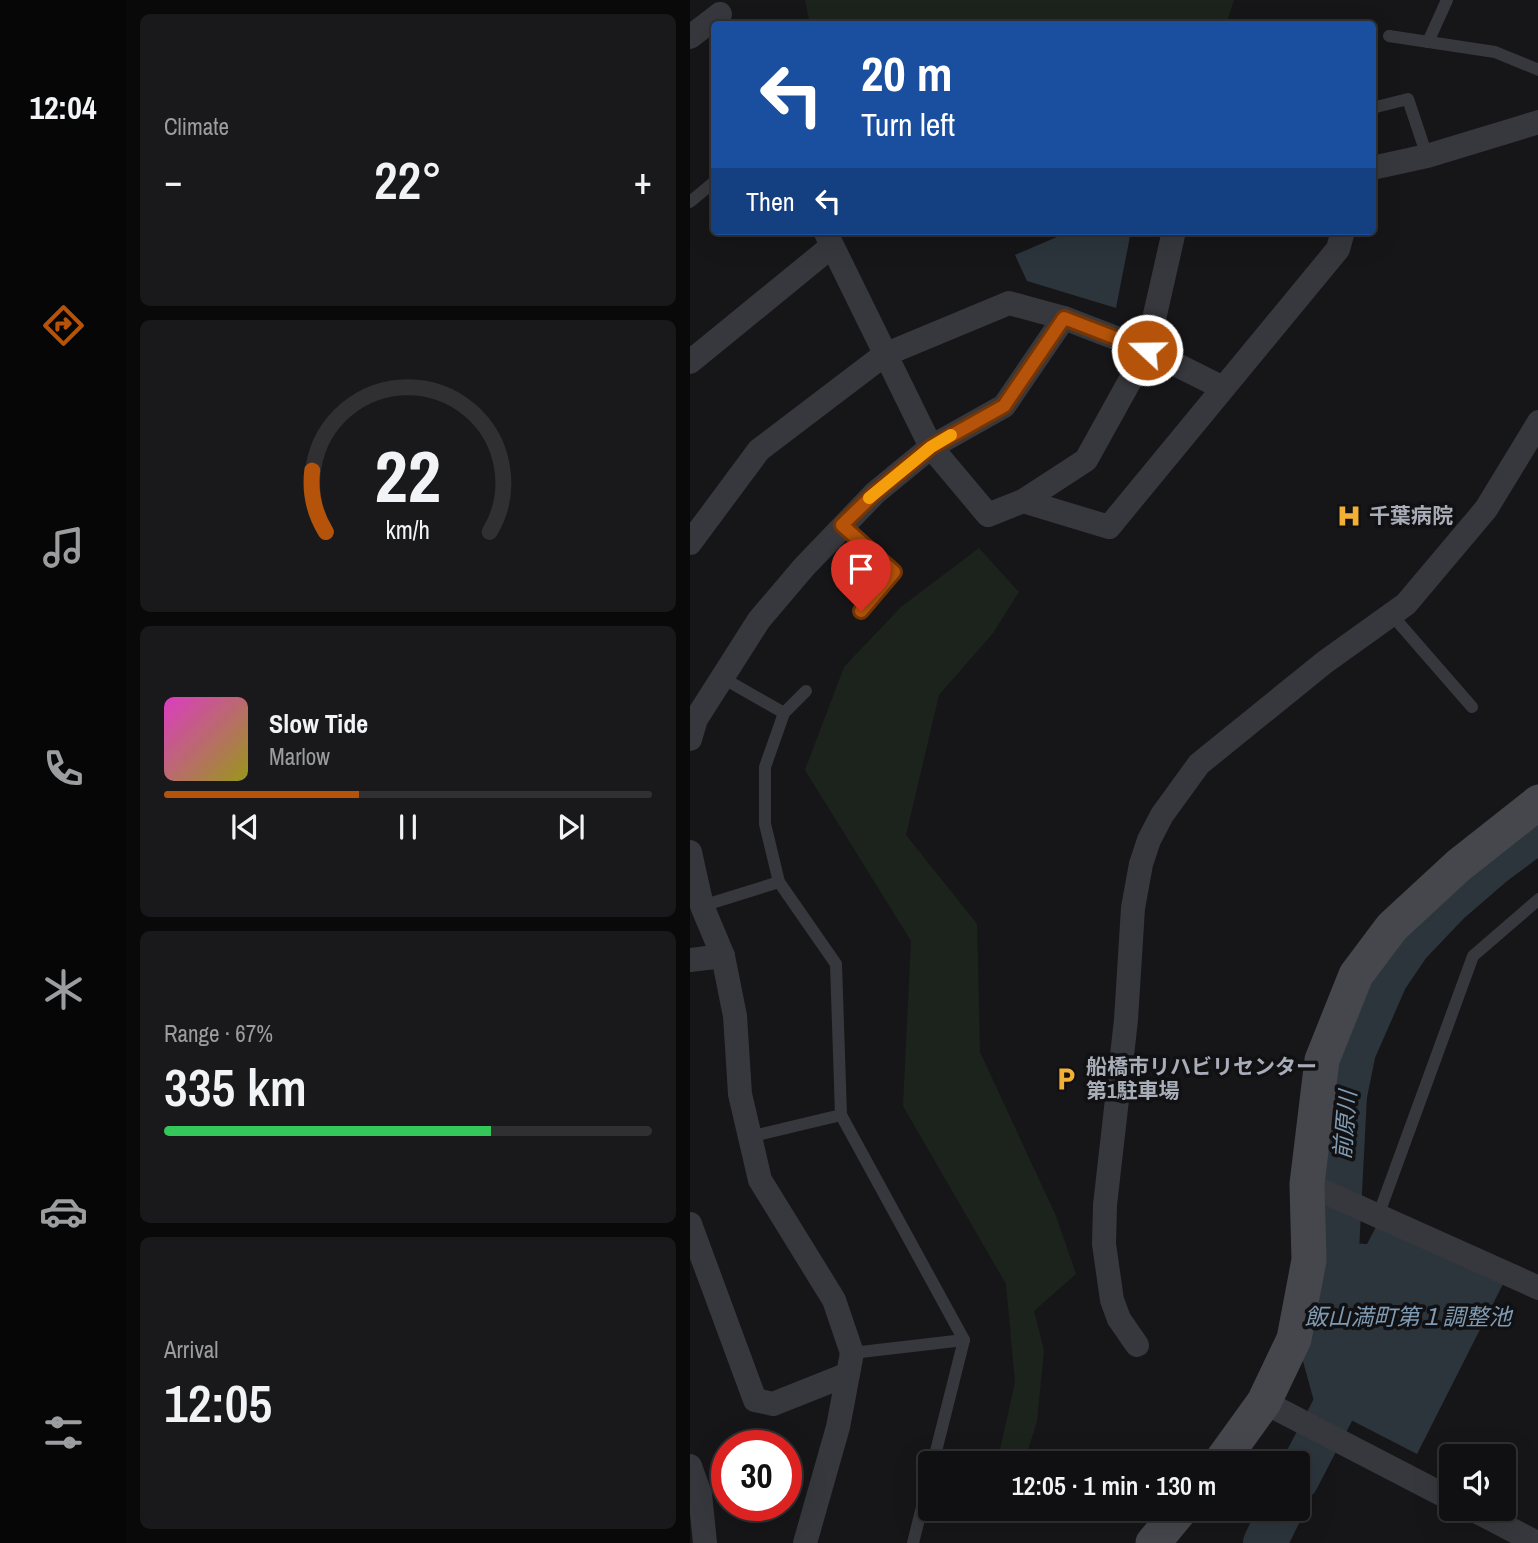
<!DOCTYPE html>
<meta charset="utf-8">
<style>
body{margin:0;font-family:"Archivo Narrow","Noto Sans JP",sans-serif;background:#19191b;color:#f1f3f6;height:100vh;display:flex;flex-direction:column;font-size:26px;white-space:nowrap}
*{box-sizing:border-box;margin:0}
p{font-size:23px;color:#9c9d9f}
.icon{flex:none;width:38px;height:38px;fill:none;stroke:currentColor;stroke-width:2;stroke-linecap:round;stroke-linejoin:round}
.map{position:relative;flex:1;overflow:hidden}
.drawer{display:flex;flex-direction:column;gap:14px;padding:14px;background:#09090a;width:564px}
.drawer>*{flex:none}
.banner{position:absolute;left:21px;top:21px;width:665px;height:214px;border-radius:7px;box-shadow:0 7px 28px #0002,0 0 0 2px #303032;background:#1a4fa0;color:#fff;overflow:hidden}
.controls{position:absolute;left:749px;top:1444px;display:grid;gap:14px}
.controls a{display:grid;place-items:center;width:77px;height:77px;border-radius:7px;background:#101012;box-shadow:0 7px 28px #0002,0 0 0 2px #303032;font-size:35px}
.speed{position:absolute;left:21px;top:1430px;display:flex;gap:14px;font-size:35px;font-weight:700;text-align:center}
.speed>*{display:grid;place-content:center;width:91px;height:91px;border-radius:50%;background:#101012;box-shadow:0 7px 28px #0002,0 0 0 2px #303032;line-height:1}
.speed .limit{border:10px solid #d22;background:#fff;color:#111}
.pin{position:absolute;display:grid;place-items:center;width:60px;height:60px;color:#fff;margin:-72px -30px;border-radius:50% 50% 50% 0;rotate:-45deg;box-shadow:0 0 7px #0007}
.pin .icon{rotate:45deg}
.me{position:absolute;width:77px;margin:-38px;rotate:291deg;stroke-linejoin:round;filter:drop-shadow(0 0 5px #0008)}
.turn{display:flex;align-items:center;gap:24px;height:147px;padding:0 35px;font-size:32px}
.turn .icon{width:91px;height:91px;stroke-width:2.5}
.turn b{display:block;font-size:49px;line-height:60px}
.then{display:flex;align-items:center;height:66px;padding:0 35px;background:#0003;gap:14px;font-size:26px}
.big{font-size:52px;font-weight:600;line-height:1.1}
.drawer .tile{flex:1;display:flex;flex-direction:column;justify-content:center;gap:10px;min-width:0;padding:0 24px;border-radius:10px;background:#19191b}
.drawer .dial{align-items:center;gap:0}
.dial svg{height:182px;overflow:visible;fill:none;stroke:#303032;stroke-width:7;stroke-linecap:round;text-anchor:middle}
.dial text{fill:#f1f3f6;stroke:none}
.song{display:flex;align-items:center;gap:21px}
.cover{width:84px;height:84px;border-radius:10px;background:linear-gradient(135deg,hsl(310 70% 55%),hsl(60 70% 35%))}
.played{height:7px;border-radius:4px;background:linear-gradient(90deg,#b45309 40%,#303032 40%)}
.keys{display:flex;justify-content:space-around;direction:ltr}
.heat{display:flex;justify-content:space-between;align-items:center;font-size:38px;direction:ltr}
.charge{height:10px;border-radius:5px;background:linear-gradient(90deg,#34c759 67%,#303032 0)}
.trip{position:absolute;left:228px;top:1451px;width:392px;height:70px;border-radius:7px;background:#101012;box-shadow:0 7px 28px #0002,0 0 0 2px #303032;font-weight:600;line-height:70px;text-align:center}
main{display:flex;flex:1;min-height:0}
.tabs{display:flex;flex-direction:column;width:126px;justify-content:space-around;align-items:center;background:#060607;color:#9c9d9f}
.tabs .icon{width:49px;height:49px}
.tabs .current{color:#b45309}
.tabs b{font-size:32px;color:#f1f3f6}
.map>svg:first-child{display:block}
.green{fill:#1c231d}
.water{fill:#2c353c}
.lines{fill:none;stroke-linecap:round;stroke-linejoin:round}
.river{stroke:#2c353c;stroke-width:44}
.lane{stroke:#37383d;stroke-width:12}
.street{stroke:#37383d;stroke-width:24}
.secondary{stroke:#45474d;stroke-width:35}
.route-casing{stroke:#753606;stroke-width:18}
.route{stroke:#b45309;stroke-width:12}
.slow{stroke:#f59e0b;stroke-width:12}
.labels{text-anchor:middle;stroke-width:7;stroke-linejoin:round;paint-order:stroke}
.poi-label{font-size:21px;font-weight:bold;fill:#a8adb8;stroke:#111113;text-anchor:start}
.water-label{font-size:23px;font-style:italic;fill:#7f9bb3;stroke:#111113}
</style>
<main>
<nav class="tabs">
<b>12:04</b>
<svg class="icon current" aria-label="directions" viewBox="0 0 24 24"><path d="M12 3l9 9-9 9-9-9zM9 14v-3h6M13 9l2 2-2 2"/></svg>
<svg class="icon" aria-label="music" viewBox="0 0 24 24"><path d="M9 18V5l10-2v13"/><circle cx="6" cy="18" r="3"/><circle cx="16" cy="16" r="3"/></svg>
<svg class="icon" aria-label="phone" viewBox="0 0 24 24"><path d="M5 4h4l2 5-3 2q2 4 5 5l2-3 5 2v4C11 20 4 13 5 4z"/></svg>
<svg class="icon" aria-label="climate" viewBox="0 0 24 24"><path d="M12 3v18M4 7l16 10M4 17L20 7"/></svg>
<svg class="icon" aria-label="car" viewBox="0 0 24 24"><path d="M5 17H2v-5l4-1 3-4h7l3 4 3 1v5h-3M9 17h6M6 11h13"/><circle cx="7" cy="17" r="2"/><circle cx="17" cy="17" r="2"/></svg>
<svg class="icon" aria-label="filters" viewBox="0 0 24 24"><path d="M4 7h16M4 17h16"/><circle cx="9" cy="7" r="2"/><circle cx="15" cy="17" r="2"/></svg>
</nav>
<section class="drawer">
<div class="tile"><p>Climate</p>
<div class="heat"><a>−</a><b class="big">22°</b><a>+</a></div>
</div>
<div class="tile dial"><svg viewBox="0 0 100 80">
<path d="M14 69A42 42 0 1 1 86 69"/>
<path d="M14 69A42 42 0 0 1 8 42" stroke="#b45309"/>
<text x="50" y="56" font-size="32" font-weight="700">22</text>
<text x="50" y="72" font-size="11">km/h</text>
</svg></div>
<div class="tile">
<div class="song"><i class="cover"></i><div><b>Slow Tide</b><p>Marlow</p></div></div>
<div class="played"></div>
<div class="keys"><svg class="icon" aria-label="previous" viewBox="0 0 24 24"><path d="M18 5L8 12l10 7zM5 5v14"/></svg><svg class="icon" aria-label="pause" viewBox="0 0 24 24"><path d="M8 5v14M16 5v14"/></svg><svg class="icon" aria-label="next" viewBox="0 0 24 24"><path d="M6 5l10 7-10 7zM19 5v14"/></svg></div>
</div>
<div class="tile"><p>Range · 67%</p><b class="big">335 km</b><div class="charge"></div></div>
<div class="tile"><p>Arrival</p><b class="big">12:05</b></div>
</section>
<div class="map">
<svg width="849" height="1543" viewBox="0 0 849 1543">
<rect width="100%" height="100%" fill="#161618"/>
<g class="green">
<path d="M115 0H544L536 24H120Z"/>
<path d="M289 548 329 592 303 633 249 695 216 835 287 924 290 1052 366 1216 386 1274 344 1311 354 1350 347 1421 334 1463H307L325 1382 316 1284 213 1106 221 941 115 770 154 667 211 607Z"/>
</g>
<g class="water">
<path d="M381 231H441L426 308 337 281 325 255Z"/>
<path d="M687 1225 813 1284 727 1454 655 1417C671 1378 647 1365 645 1329 643 1301 652 1270 656 1243L677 1244Z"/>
</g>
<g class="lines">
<g class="river">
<path d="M607 1479 647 1402 630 1340 646 1270 655 1095 664 1051 696 978 719 944 759 902 803 864 849 830"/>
<path d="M575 1543 592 1508"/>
</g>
<g class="lane">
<path d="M699 36 805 52 849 70"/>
<path d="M738 42 757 0"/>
<path d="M682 108 718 99 737 156"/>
<path d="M0 202 24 182"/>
<path d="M152 525 204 572 171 611"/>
<path d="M701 614 782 707"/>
<path d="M31 677 94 713"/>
<path d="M116 691 94 713 75 767V824L89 882 146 964 151 1115 274 1340 243 1463"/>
<path d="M12 906 89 882"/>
<path d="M59 1137 151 1115"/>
<path d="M688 1216 783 956 849 899"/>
<path d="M162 1353 274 1340"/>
<path d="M223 1543 240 1475"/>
</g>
<g class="street">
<path d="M0 37 30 14"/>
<path d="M682 168 737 156 849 122"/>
<path d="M135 231 241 447 298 515 333 501 396 460 457 350 484 231"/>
<path d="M0 362 142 246"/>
<path d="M333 501 419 527 648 249 653 231"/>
<path d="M0 543 69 450 194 355 319 303 374 318 457 350 533 388"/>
<path d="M0 739 6 719 69 620 114 567 185 493 241 447 314 406 374 318"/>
<path d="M0 852 12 906 33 956 45 1016 50 1094 70 1180 144 1300 162 1353 148 1427 115 1543"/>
<path d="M0 960 33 956"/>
<path d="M617 1184 849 1288"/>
<path d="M0 1224 65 1400 83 1404 156 1375"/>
<path d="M447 1345 429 1319 422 1300 414 1244 415 1205 436 1020 443 908 451 864 459 840 472 815 509 764 635 662 716 604 796 509 849 422"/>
<path d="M574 1402 761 1499"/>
<path d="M0 1466 10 1494 15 1543"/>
<path d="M780 1508 847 1543"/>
</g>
<g class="secondary">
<path d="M530 1463 574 1402 604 1339 619 1260 617 1184 632 1060 666 975 702 927 768 866 849 802"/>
<path d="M463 1543 492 1508"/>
</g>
</g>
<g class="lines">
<g class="route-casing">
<path id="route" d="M171 611 204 572 152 525 185 493 241 447 314 406 374 318 457 350"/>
</g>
<use href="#route" class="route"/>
<path class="slow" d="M179 498 241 447 261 435"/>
</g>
<defs>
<g id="hospital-bare" transform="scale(1.89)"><path d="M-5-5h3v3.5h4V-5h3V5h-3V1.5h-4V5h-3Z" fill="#f2b134" stroke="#111113" stroke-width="2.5" paint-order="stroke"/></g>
<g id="parking-bare" transform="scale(1.89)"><path d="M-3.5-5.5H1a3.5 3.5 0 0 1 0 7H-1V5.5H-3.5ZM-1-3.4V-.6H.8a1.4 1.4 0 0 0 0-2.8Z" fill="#f2b134" stroke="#111113" stroke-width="2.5" paint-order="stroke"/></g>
</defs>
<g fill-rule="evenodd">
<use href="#hospital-bare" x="659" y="516"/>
<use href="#parking-bare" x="376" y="1079"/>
</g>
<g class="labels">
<g class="poi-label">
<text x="679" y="523">千葉病院</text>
<text x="396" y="1074">船橋市リハビリセンター<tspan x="396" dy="24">第1駐車場</tspan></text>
</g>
<g class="water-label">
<text transform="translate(655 1125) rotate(-85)" y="8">前原川</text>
<text x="718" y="1325">飯山満町第１調整池</text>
</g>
</g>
</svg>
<div class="controls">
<a><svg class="icon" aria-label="sound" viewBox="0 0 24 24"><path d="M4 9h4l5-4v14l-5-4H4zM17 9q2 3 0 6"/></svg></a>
</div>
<div class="speed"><div class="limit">30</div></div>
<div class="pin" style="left:171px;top:611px;background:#d93025"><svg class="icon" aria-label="arrive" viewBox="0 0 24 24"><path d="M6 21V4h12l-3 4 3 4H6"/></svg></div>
<svg class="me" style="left:457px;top:350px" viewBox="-20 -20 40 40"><circle r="17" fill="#b45309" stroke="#fff" stroke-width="3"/><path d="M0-11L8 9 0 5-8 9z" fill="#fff"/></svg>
<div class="trip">12:05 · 1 min · 130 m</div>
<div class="banner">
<div class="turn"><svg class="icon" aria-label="left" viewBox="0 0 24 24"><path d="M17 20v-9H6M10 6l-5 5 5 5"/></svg><div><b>20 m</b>Turn left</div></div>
<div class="then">Then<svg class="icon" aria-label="left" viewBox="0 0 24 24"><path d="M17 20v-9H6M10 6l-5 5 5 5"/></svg></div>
</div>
</div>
</main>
